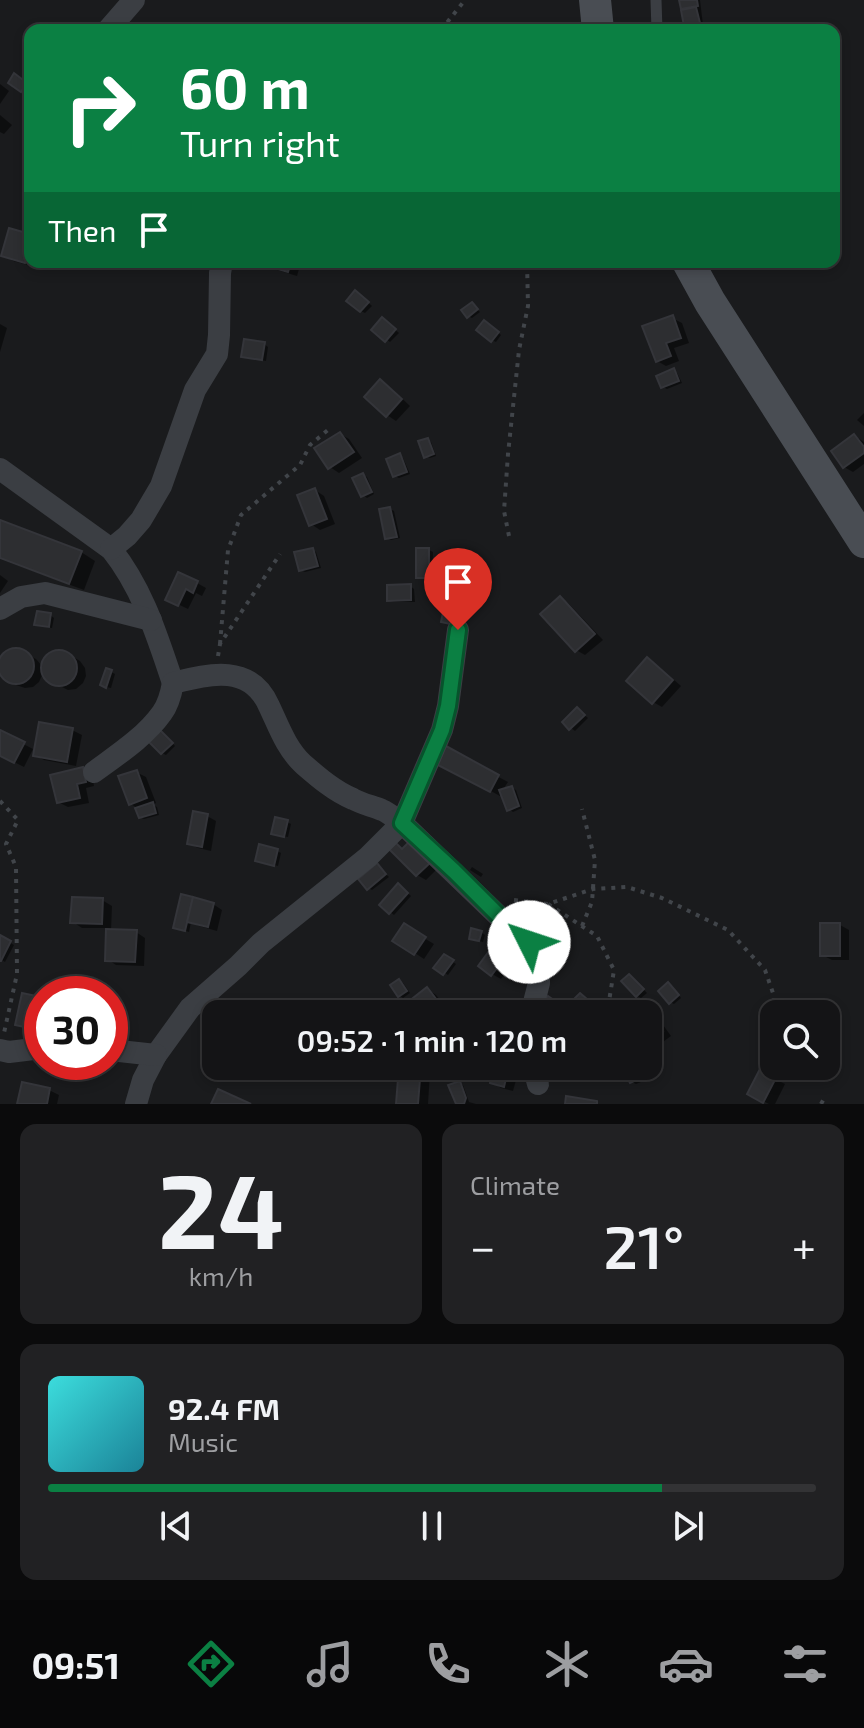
<!DOCTYPE html>
<meta charset="utf-8">
<style>
body{margin:0;font-family:"Exo 2",sans-serif;background:#212123;color:#f1f3f6;height:100vh;display:flex;flex-direction:column;font-size:30px;white-space:nowrap}
*{box-sizing:border-box;margin:0}
p{font-size:26px;color:#9d9ea1}
.icon{flex:none;width:44px;height:44px;fill:none;stroke:currentColor;stroke-width:2;stroke-linecap:round;stroke-linejoin:round}
.map{position:relative;height:1104px;overflow:hidden}
.panel{display:flex;flex-direction:column;gap:20px;padding:20px;background:#0b0b0c;flex:1}
.panel>*{flex:none}
.guide{position:absolute;left:24px;top:24px;width:816px;height:244px;border-radius:16px;box-shadow:0 4px 12px #0003,0 0 0 2px #333335;background:#0b8043;color:#fff;overflow:hidden}
.buttons{position:absolute;left:760px;top:1000px;display:grid;gap:16px}
.buttons a{display:grid;place-items:center;width:80px;height:80px;border-radius:16px;background:#141416;box-shadow:0 4px 12px #0003,0 0 0 2px #333335;font-size:40px}
.speed{position:absolute;left:24px;top:976px;display:flex;gap:16px;font-size:40px;font-weight:700;text-align:center}
.speed>*{display:grid;place-content:center;width:104px;height:104px;border-radius:50%;background:#141416;box-shadow:0 4px 12px #0003,0 0 0 2px #333335;line-height:1}
.speed .limit{border:12px solid #d22;background:#fff;color:#111}
.pin{position:absolute;display:grid;place-items:center;width:68px;height:68px;color:#fff;margin:-82px -34px;border-radius:50% 50% 50% 0;rotate:-45deg;box-shadow:0 0 8px #0007}
.pin .icon{rotate:45deg}
.me{position:absolute;width:88px;margin:-44px;rotate:311deg;stroke-linejoin:round;filter:drop-shadow(0 0 6px #0008)}
.turn{display:flex;align-items:center;gap:28px;height:168px;padding:0 24px;font-size:36px}
.turn .icon{width:104px;height:104px;stroke-width:2.5}
.turn b{display:block;font-size:56px;line-height:68px}
.then{display:flex;align-items:center;height:76px;padding:0 24px;background:#0003;gap:16px;font-size:30px}
.big{font-size:60px;font-weight:600;line-height:1.1}
.panel .card{flex:1;display:flex;flex-direction:column;justify-content:center;gap:12px;min-width:0;padding:0 28px;border-radius:16px;background:#212123}
.panel .dial{align-items:center;gap:0}
.dial b{font-size:104px;line-height:1}
.song{display:flex;align-items:center;gap:24px}
.cover{width:96px;height:96px;border-radius:12px;background:linear-gradient(135deg,hsl(180 70% 55%),hsl(190 70% 35%))}
.played{height:8px;border-radius:4px;background:linear-gradient(90deg,#0b8043 80%,#333335 80%)}
.keys{display:flex;justify-content:space-around;direction:ltr}
.heat{display:flex;justify-content:space-between;align-items:center;font-size:44px;direction:ltr}
.panel .tiles{flex:1;display:grid;gap:20px;grid-template-columns:1fr 1fr}
.card:last-child{grid-column:span 2}
.trip{position:absolute;left:202px;top:1000px;width:460px;height:80px;border-radius:16px;background:#141416;box-shadow:0 4px 12px #0003,0 0 0 2px #333335;font-weight:600;line-height:80px;text-align:center}
.dock{display:flex;height:128px;justify-content:space-around;align-items:center;background:#080809;color:#9d9ea1}
.dock .icon{width:56px;height:56px}
.dock .current{color:#0b8043}
.dock b{font-size:36px;color:#f1f3f6}
.map>svg:first-child{display:block}
.shadow{fill:#0007}
.building{fill:#2d2e31;stroke:#34353a;stroke-width:2}
.lines{fill:none;stroke-linecap:round;stroke-linejoin:round}
.path{stroke:#41454a;stroke-width:4;stroke-dasharray:4 6;stroke-linecap:butt}
.service{stroke:#3b3e43;stroke-width:11}
.minor{stroke:#3b3e43;stroke-width:22}
.secondary{stroke:#494d53;stroke-width:32}
.route-casing{stroke:#07532c;stroke-width:20}
.route{stroke:#0b8043;stroke-width:14}
</style>
<div class="map">
<svg width="864" height="1104" viewBox="0 0 864 1104">
<rect width="100%" height="100%" fill="#1a1b1d"/>
<g class="shadow">
<path d="M681 0H700L703 25 693 26 699 30H688L693 29 686 25Z"/>
<path d="M14 76 30 87 26 93 10 82Z"/>
<path d="M0 84 9 91 0 104Z"/>
<path d="M0 115 12 125 4 134 0 132Z"/>
<path d="M30 236V262H36L35 267 13 261 3 255Z"/>
<path d="M251 262H301L297 276Z"/>
<path d="M360 295 372 306 365 313 361 311Z"/>
<path d="M472 305 480 312 472 318 468 316Z"/>
<path d="M672 318 682 323 689 343 674 348 679 361 666 366 657 361Z"/>
<path d="M386 322 399 333 390 342 374 330Z"/>
<path d="M0 324 7 328 0 352Z"/>
<path d="M489 325 501 335 496 342 492 340Z"/>
<path d="M264 344 268 347 266 361 243 356Z"/>
<path d="M673 371 677 373 682 383 667 389 663 387Z"/>
<path d="M380 382 390 387 410 406 396 421 387 415Z"/>
<path d="M864 413V426L857 420Z"/>
<path d="M340 434 349 439 362 458 339 473 330 467Z"/>
<path d="M855 436 864 442V464L853 472 844 467Z"/>
<path d="M427 440 431 442 436 456 430 458 426 456Z"/>
<path d="M399 456 403 458 410 474 399 478 395 476Z"/>
<path d="M363 475 367 477 374 494 367 498 363 495Z"/>
<path d="M315 490 324 496 335 524 320 530 311 524Z"/>
<path d="M390 509 394 511 400 538 391 540 387 538Z"/>
<path d="M0 522 81 552 95 561 84 590 0 559Z"/>
<path d="M312 550 316 552 321 568 305 572 301 570Z"/>
<path d="M429 550 433 552 432 579H422L418 577Z"/>
<path d="M465 559 469 561 466 572 459 570Z"/>
<path d="M0 575 8 581 0 593Z"/>
<path d="M197 583 206 588 202 596 196 593 188 609 167 599Z"/>
<path d="M410 586 414 589 415 602H393L389 600Z"/>
<path d="M560 598 569 604 603 640 585 655 576 650Z"/>
<path d="M50 615 54 618 52 628 40 626Z"/>
<path d="M18 650 36 659 43 667 47 658 53 653 61 652 70 655 80 661 85 668 86 676 83 683 76 689 68 690 50 681 43 673 39 682 33 687 25 688 16 685 6 679 1 672 0 664 3 656 9 651Z"/>
<path d="M648 660 657 665 681 686 662 707 653 702Z"/>
<path d="M107 670 115 674 111 688 106 687Z"/>
<path d="M581 712 588 718 575 731 571 728Z"/>
<path d="M72 730 82 735 76 766 44 760 35 755Z"/>
<path d="M0 732 33 749 24 767 0 755Z"/>
<path d="M164 734 175 746 166 755 162 753Z"/>
<path d="M446 749 508 782 502 791 512 788 516 790 522 808 513 812 509 809 502 792 500 796 439 763Z"/>
<path d="M136 772 146 777 156 803 153 805 157 807 159 815 144 819 140 817 137 808 131 804Z"/>
<path d="M92 775 94 786 86 788 89 803 68 807 58 802 53 776Z"/>
<path d="M207 816 216 821 211 851 198 848 189 843Z"/>
<path d="M287 822 291 824 288 837 277 835Z"/>
<path d="M396 845 404 850 438 868 426 880 417 875Z"/>
<path d="M277 851 281 853 278 866 257 860Z"/>
<path d="M377 866 389 877 372 890 369 888Z"/>
<path d="M472 867 483 874 481 877 470 870Z"/>
<path d="M402 888 411 896 394 915 381 905Z"/>
<path d="M102 900 112 906 111 931 136 932 145 938 144 966 116 965 107 959 108 928H82L73 922Z"/>
<path d="M213 904 222 910 217 931 199 926 191 922 189 932 175 927Z"/>
<path d="M840 925 849 930V960H832L822 955Z"/>
<path d="M404 926 434 944 424 959 395 940Z"/>
<path d="M481 932 485 935 483 942 475 940Z"/>
<path d="M0 937 14 945 5 962 0 959Z"/>
<path d="M508 947 519 956 501 979 492 974Z"/>
<path d="M444 956 456 964 448 975 436 967Z"/>
<path d="M633 978 647 993 641 998 637 996Z"/>
<path d="M399 981 403 983 410 993 403 998 399 995Z"/>
<path d="M672 987 681 998 674 1004 670 1002Z"/>
<path d="M427 989 436 995 451 1014H419Z"/>
<path d="M58 990H70L77 994H57Z"/>
<path d="M40 999 42 1000V1033L27 1030 17 1024Z"/>
<path d="M646 1009 655 1014 671 1036 656 1047 648 1042V1014H638Z"/>
<path d="M401 1066 421 1067 430 1072 428 1104H398Z"/>
<path d="M497 1066H520L513 1091 501 1088 492 1082Z"/>
<path d="M552 1066H582L569 1079Z"/>
<path d="M631 1066H639L646 1080 636 1084 632 1082Z"/>
<path d="M761 1072 785 1084 775 1104H769L749 1094Z"/>
<path d="M459 1083 463 1085 469 1102 476 1104H458Z"/>
<path d="M49 1090 59 1095 57 1104H19Z"/>
</g>
<g class="building">
<path d="M679 0H697L698 6 681 9Z"/>
<path d="M696 7 700 23 684 26 681 10Z"/>
<path d="M14 73 27 83 21 92 8 83Z"/>
<path d="M9 228 30 234V247L25 263 1 256Z"/>
<path d="M254 262H291L288 272Z"/>
<path d="M355 290 369 302 360 312 346 301Z"/>
<path d="M472 302 478 309 467 318 461 310Z"/>
<path d="M673 315 681 338 666 343 671 356 656 362 642 326Z"/>
<path d="M382 317 396 329 385 342 371 330Z"/>
<path d="M484 320 499 332 491 342 476 330Z"/>
<path d="M244 339 265 342 262 360 241 357Z"/>
<path d="M674 368 679 381 661 388 656 376Z"/>
<path d="M380 379 402 399 386 417 364 397Z"/>
<path d="M340 432 354 452 328 469 314 448Z"/>
<path d="M854 434 864 447V453L843 468 831 451Z"/>
<path d="M428 438 434 454 424 458 418 441Z"/>
<path d="M400 453 407 472 393 477 386 459Z"/>
<path d="M363 473 372 492 361 497 352 478Z"/>
<path d="M315 488 327 519 309 526 297 495Z"/>
<path d="M390 507 397 537 385 539 379 509Z"/>
<path d="M0 520 82 551 69 584 0 558Z"/>
<path d="M313 548 318 566 299 571 294 552Z"/>
<rect x="416" y="548" width="13" height="30"/>
<path d="M456 555 466 557 463 571 452 569Z"/>
<path d="M178 572 198 581 193 593 186 589 178 606 165 600Z"/>
<path d="M411 584V600L387 601V585Z"/>
<path d="M560 596 595 634 575 652 540 614Z"/>
<path d="M444 608 455 610 451 624 441 622Z"/>
<path d="M37 611 51 613 49 627 34 625Z"/>
<circle cx="16" cy="666" r="18"/>
<circle cx="59" cy="668" r="18"/>
<path d="M647 657 673 680 652 704 626 681Z"/>
<path d="M106 668 112 670 106 688 100 685Z"/>
<path d="M577 707 585 715 569 730 562 722Z"/>
<path d="M39 722 73 728 67 762 33 756Z"/>
<path d="M0 730 25 742 14 763 0 756Z"/>
<path d="M160 730 173 743 161 754 148 741Z"/>
<path d="M446 746 499 775 490 792 436 764Z"/>
<path d="M83 767 86 782 77 784 80 798 57 803 50 775Z"/>
<path d="M137 770 147 798 129 805 118 776Z"/>
<path d="M512 786 519 806 507 811 499 790Z"/>
<path d="M153 802 156 813 139 818 135 808Z"/>
<path d="M193 811 208 814 202 847 187 844Z"/>
<path d="M275 817 288 820 284 837 271 834Z"/>
<path d="M410 841 431 862 416 876 389 849 396 843 402 849Z"/>
<path d="M259 844 278 849 274 866 255 861Z"/>
<path d="M377 863 386 874 367 890 358 879Z"/>
<path d="M398 883 408 893 389 914 379 905Z"/>
<path d="M181 894 193 897 185 931 173 928Z"/>
<path d="M72 897 103 898 102 924 70 923Z"/>
<path d="M193 897 214 903 208 927 187 922Z"/>
<path d="M404 923 426 937 414 955 392 941Z"/>
<rect x="820" y="923" width="20" height="33"/>
<path d="M471 928 482 931 479 941 469 939Z"/>
<path d="M106 929 137 930 135 962 105 961Z"/>
<path d="M0 935 11 941 1 961H0Z"/>
<path d="M498 939 511 949 491 976 478 966Z"/>
<path d="M444 954 454 960 443 975 433 968Z"/>
<path d="M629 974 644 989 636 997 621 981Z"/>
<path d="M399 979 407 991 398 997 390 985Z"/>
<path d="M668 982 679 995 669 1004 658 991Z"/>
<path d="M427 987 443 1008 435 1014H417L408 1002Z"/>
<path d="M22 993 41 997 34 1029 15 1025Z"/>
<path d="M580 993 602 1012 601 1014H591L574 999Z"/>
<path d="M548 996 567 1009 563 1014H549L540 1008Z"/>
<path d="M646 1006 663 1031 648 1041V1014H635Z"/>
<path d="M399 1066H421L418 1104H396Z"/>
<path d="M494 1066H509L504 1087 490 1083Z"/>
<path d="M626 1066H637L643 1077 630 1083 622 1068Z"/>
<path d="M760 1069 776 1078 763 1103 747 1094Z"/>
<path d="M460 1081 466 1098 464 1104H456L448 1085Z"/>
<path d="M22 1082 50 1088 47 1104H17Z"/>
<path d="M218 1089 251 1104H211Z"/>
<path d="M566 1096 597 1101V1104H565Z"/>
</g>
<g class="lines">
<g class="path">
<path d="M441 30 465 0"/>
<path d="M509 536 504 511 508 454 519 350 528 306 527 262"/>
<path d="M220 644 228 550 241 515 300 465 310 445 329 429"/>
<path d="M218 656 220 644 280 554"/>
<path d="M0 801 18 820 6 844 16 867 17 974 4 1033"/>
<path d="M514 900 548 904 593 889 627 887 662 898 728 930 765 970 774 996 775 1014"/>
<path d="M548 904 597 936 614 970 607 1014"/>
<path d="M582 926 592 902 595 860 582 809"/>
<path d="M821 1104 825 1097"/>
</g>
<path class="service" d="M656 0 657 30"/>
<g class="minor">
<path d="M108 30 134 0"/>
<path d="M0 469 111 549C143 589 157 636 173 683"/>
<path d="M111 549 127 536 141 520 161 486 195 390 217 354 219 335 220 273 222 262"/>
<path d="M0 609 21 597 45 593 151 620"/>
<path d="M458 630 448 706 442 730 402 823 509 926 529 942 537 957 539 968V983L531 1014"/>
<path d="M94 772C117 755 145 737 162 713 168 705 171 694 173 683 209 674 250 663 269 706 279 727 286 748 303 764 318 777 334 791 353 799 362 804 372 806 382 810 389 813 396 819 402 823L368 857 261 943 238 966 190 1008 156 1055 143 1080 136 1104"/>
<path d="M0 1050 9 1052 42 1048"/>
<path d="M110 1050 156 1055"/>
<path d="M530 1066 534 1069 538 1084"/>
</g>
<g class="secondary">
<path d="M595 0 598 30"/>
<path d="M688 262 710 302 864 542"/>
</g>
</g>
<g class="lines">
<g class="route-casing">
<path id="route" d="M458 630 448 706 442 730 402 823 454 871 509 926 529 942"/>
</g>
<use href="#route" class="route"/>
</g>
</svg>
<div class="buttons">
<a><svg class="icon" aria-label="search" viewBox="0 0 24 24"><circle cx="10" cy="10" r="6"/><path d="M15 15l6 6"/></svg></a>
</div>
<div class="speed"><div class="limit">30</div></div>
<div class="pin" style="left:458px;top:630px;background:#d93025"><svg class="icon" aria-label="arrive" viewBox="0 0 24 24"><path d="M6 21V4h12l-3 4 3 4H6"/></svg></div>
<svg class="me" style="left:529px;top:942px" viewBox="-20 -20 40 40"><circle r="19" fill="#fff"/><path d="M0-13L10 11 0 6-10 11z" fill="#0b8043"/></svg>
<div class="trip">09:52 · 1 min · 120 m</div>
<div class="guide">
<div class="turn"><svg class="icon" aria-label="right" viewBox="0 0 24 24"><path d="M7 20v-9h11M14 6l5 5-5 5"/></svg><div><b>60 m</b>Turn right</div></div>
<div class="then">Then<svg class="icon" aria-label="arrive" viewBox="0 0 24 24"><path d="M6 21V4h12l-3 4 3 4H6"/></svg></div>
</div>
</div>
<section class="panel">
<div class="tiles">
<div class="card dial"><b>24</b><p>km/h</p></div>
<div class="card"><p>Climate</p>
<div class="heat"><a>−</a><b class="big">21°</b><a>+</a></div>
</div>
<div class="card">
<div class="song"><i class="cover"></i><div><b>92.4 FM</b><p>Music</p></div></div>
<div class="played"></div>
<div class="keys"><svg class="icon" aria-label="previous" viewBox="0 0 24 24"><path d="M18 5L8 12l10 7zM5 5v14"/></svg><svg class="icon" aria-label="pause" viewBox="0 0 24 24"><path d="M8 5v14M16 5v14"/></svg><svg class="icon" aria-label="next" viewBox="0 0 24 24"><path d="M6 5l10 7-10 7zM19 5v14"/></svg></div>
</div>
</div>
</section>
<nav class="dock">
<b>09:51</b>
<svg class="icon current" aria-label="directions" viewBox="0 0 24 24"><path d="M12 3l9 9-9 9-9-9zM9 14v-3h6M13 9l2 2-2 2"/></svg>
<svg class="icon" aria-label="music" viewBox="0 0 24 24"><path d="M9 18V5l10-2v13"/><circle cx="6" cy="18" r="3"/><circle cx="16" cy="16" r="3"/></svg>
<svg class="icon" aria-label="phone" viewBox="0 0 24 24"><path d="M5 4h4l2 5-3 2q2 4 5 5l2-3 5 2v4C11 20 4 13 5 4z"/></svg>
<svg class="icon" aria-label="climate" viewBox="0 0 24 24"><path d="M12 3v18M4 7l16 10M4 17L20 7"/></svg>
<svg class="icon" aria-label="car" viewBox="0 0 24 24"><path d="M5 17H2v-5l4-1 3-4h7l3 4 3 1v5h-3M9 17h6M6 11h13"/><circle cx="7" cy="17" r="2"/><circle cx="17" cy="17" r="2"/></svg>
<svg class="icon" aria-label="filters" viewBox="0 0 24 24"><path d="M4 7h16M4 17h16"/><circle cx="9" cy="7" r="2"/><circle cx="15" cy="17" r="2"/></svg>
</nav>
